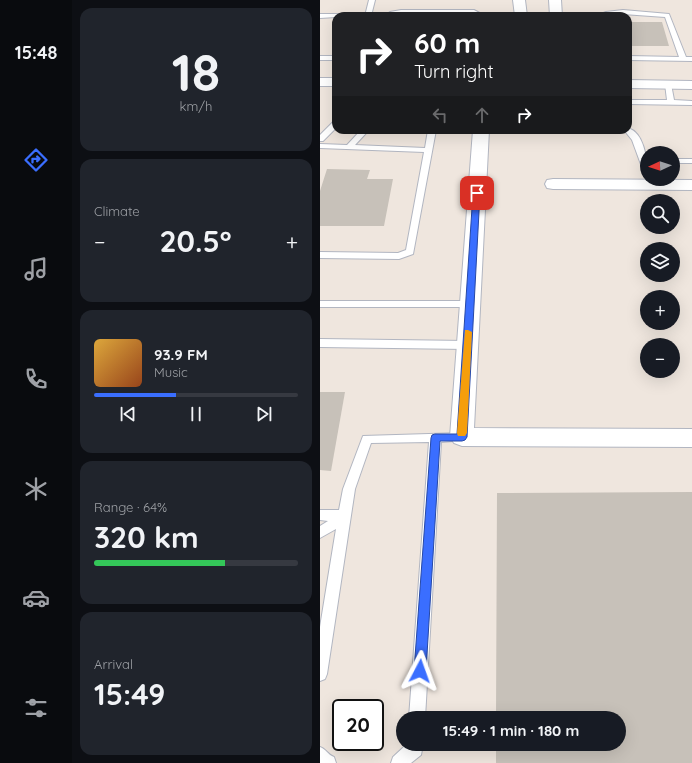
<!DOCTYPE html>
<meta charset="utf-8">
<style>
body{margin:0;font-family:Quicksand,sans-serif;background:#20242c;color:#f1f3f6;height:100vh;display:flex;flex-direction:column;font-size:15px;white-space:nowrap}
*{box-sizing:border-box;margin:0}
p{font-size:13px;color:#9ea1a6}
.icon{flex:none;width:22px;height:22px;fill:none;stroke:currentColor;stroke-width:2;stroke-linecap:round;stroke-linejoin:round}
.map{position:relative;flex:1;overflow:hidden}
.drawer{display:flex;flex-direction:column;gap:8px;padding:8px;background:#0d0f14;width:248px}
.drawer>*{flex:none}
.hud{position:absolute;left:12px;top:12px;width:300px;height:122px;border-radius:12px;box-shadow:0 4px 16px #0002;background:#202124;color:#fff;overflow:hidden}
.needle{width:26px;rotate:267deg}
.controls{position:absolute;left:320px;top:146px;display:grid;gap:8px}
.controls a{display:grid;place-items:center;width:40px;height:40px;border-radius:50%;background:#171b24;box-shadow:0 4px 16px #0002;font-size:20px}
.speed{position:absolute;left:12px;top:699px;display:flex;gap:8px;font-size:20px;font-weight:700;text-align:center}
.speed>*{display:grid;place-content:center;width:52px;height:52px;border-radius:50%;background:#171b24;box-shadow:0 4px 16px #0002;line-height:1}
.speed .limit{border:2px solid #111;border-radius:6px;background:#fff;color:#111}
.pin{position:absolute;display:grid;place-items:center;width:34px;height:34px;color:#fff;margin:-17px;border-radius:8px;box-shadow:0 2px 6px #0006}
.me{position:absolute;width:44px;margin:-22px;rotate:4deg;stroke-linejoin:round;filter:drop-shadow(0 0 3px #0008)}
.turn{display:flex;align-items:center;gap:14px;height:84px;padding:0 16px;font-size:18px}
.turn .icon{width:52px;height:52px;stroke-width:2.5}
.turn b{display:block;font-size:28px;line-height:34px}
.lanes{display:flex;align-items:center;height:38px;padding:0 16px;background:#0003;justify-content:center;gap:20px;direction:ltr}
.lanes .off{opacity:.35}
.big{font-size:30px;font-weight:800;line-height:1.1}
.drawer .tile{flex:1;display:flex;flex-direction:column;justify-content:center;gap:6px;min-width:0;padding:0 14px;border-radius:12px;background:#20242c}
.drawer .dial{align-items:center;gap:0}
.dial b{font-size:52px;line-height:1}
.song{display:flex;align-items:center;gap:12px}
.cover{width:48px;height:48px;border-radius:6px;background:linear-gradient(135deg,hsl(40 70% 55%),hsl(20 70% 35%))}
.played{height:4px;border-radius:2px;background:linear-gradient(90deg,#3a6eff 40%,#363941 40%)}
.keys{display:flex;justify-content:space-around;direction:ltr}
.heat{display:flex;justify-content:space-between;align-items:center;font-size:22px;direction:ltr}
.charge{height:6px;border-radius:3px;background:linear-gradient(90deg,#34c759 64%,#363941 0)}
.trip{position:absolute;left:76px;top:711px;width:230px;height:40px;border-radius:20px;background:#171b24;box-shadow:0 4px 16px #0002;font-weight:800;line-height:40px;text-align:center}
main{display:flex;flex:1;min-height:0}
.dock{display:flex;flex-direction:column;width:72px;justify-content:space-around;align-items:center;background:#090b0e;color:#9ea1a6}
.dock .icon{width:28px;height:28px}
.dock .selected{color:#3a6eff}
.dock b{font-size:18px;color:#f1f3f6}
.map>svg:first-child{display:block}
.building{fill:#c7c1b9}
.lines{fill:none;stroke-linecap:round;stroke-linejoin:round}
.service-casing{stroke:#b2b6c1;stroke-width:2}
.minor-casing{stroke:#b2b6c1;stroke-width:2}
.service{fill:#fff;fill-rule:evenodd}
.minor{fill:#fff;fill-rule:evenodd}
.route{fill:#3a6eff;stroke:#2648a6}
.slow{fill:#f59e0b}
</style>
<main>
<nav class="dock">
<b>15:48</b>
<svg class="icon selected" aria-label="directions" viewBox="0 0 24 24"><path d="M12 3l9 9-9 9-9-9zM9 14v-3h6M13 9l2 2-2 2"/></svg>
<svg class="icon" aria-label="music" viewBox="0 0 24 24"><path d="M9 18V5l10-2v13"/><circle cx="6" cy="18" r="3"/><circle cx="16" cy="16" r="3"/></svg>
<svg class="icon" aria-label="phone" viewBox="0 0 24 24"><path d="M5 4h4l2 5-3 2q2 4 5 5l2-3 5 2v4C11 20 4 13 5 4z"/></svg>
<svg class="icon" aria-label="climate" viewBox="0 0 24 24"><path d="M12 3v18M4 7l16 10M4 17L20 7"/></svg>
<svg class="icon" aria-label="car" viewBox="0 0 24 24"><path d="M5 17H2v-5l4-1 3-4h7l3 4 3 1v5h-3M9 17h6M6 11h13"/><circle cx="7" cy="17" r="2"/><circle cx="17" cy="17" r="2"/></svg>
<svg class="icon" aria-label="filters" viewBox="0 0 24 24"><path d="M4 7h16M4 17h16"/><circle cx="9" cy="7" r="2"/><circle cx="15" cy="17" r="2"/></svg>
</nav>
<section class="drawer">
<div class="tile dial"><b>18</b><p>km/h</p></div>
<div class="tile"><p>Climate</p>
<div class="heat"><a>−</a><b class="big">20.5°</b><a>+</a></div>
</div>
<div class="tile">
<div class="song"><i class="cover"></i><div><b>93.9 FM</b><p>Music</p></div></div>
<div class="played"></div>
<div class="keys"><svg class="icon" aria-label="previous" viewBox="0 0 24 24"><path d="M18 5L8 12l10 7zM5 5v14"/></svg><svg class="icon" aria-label="pause" viewBox="0 0 24 24"><path d="M8 5v14M16 5v14"/></svg><svg class="icon" aria-label="next" viewBox="0 0 24 24"><path d="M6 5l10 7-10 7zM19 5v14"/></svg></div>
</div>
<div class="tile"><p>Range · 64%</p><b class="big">320 km</b><div class="charge"></div></div>
<div class="tile"><p>Arrival</p><b class="big">15:49</b></div>
</section>
<div class="map">
<svg width="372" height="763" viewBox="0 0 372 763">
<rect width="100%" height="100%" fill="#efe6de"/>
<g class="building">
<path d="M308 22H342L349 46H308Z"/>
<path d="M7 169 50 170 47 179H73L64 226H0V191Z"/>
<path d="M0 392H25L11 471 0 470Z"/>
<path d="M372 492V763H176V744H299V718H176L177 493Z"/>
</g>
<g class="lines">
<g class="service-casing">
<g id="service">
<path d="M49 0H55L51 16H45Z"/>
<path d="M81 10H154L165 16H157L153 14H81L64 16 70 12Z"/>
<path d="M303 10 349 14 366 57H372V61L308 60V56L359 57 345 17 303 14 276 16 286 12Z"/>
<path d="M0 14H29L32 16 0 18Z"/>
<rect x="0" y="56" width="16" height="4"/>
<path d="M348 82 351 84 354 100 372 101V105L308 104V100H347L345 84Z"/>
<path d="M13 122H16V128L3 141H0V135Z"/>
<path d="M308 128C324 133 327 158 327 172L323 170 312 140 304 130H308Z"/>
<path d="M41 130H49L35 145 105 148 108 130H116L93 254 79 259 0 258V252L78 253 86 250 104 152 0 148V144L27 145Z"/>
<rect x="353" y="159" width="19" height="4"/>
<path d="M0 301H150L155 304 150 307H0Z"/>
<path d="M0 339 147 341 151 342 152 345 151 348 147 349 0 347Z"/>
<path d="M142 433 146 434 148 437 146 440 121 442 105 718H89L109 442 51 443 35 489 7 674 5 679 0 681V627L16 529 0 538V526L8 521 0 520V510H19L23 489 43 436Z"/>
<path d="M87 744H103L101 755 91 763H71L73 757Z"/>
<path d="M0 747C6 749 8 755 14 757L16 763H0Z"/>
</g>
</g>
<g class="minor-casing">
<g id="minor">
<path d="M193 0H205L207 16H195Z"/>
<path d="M229 0H241L242 16H230Z"/>
<rect x="0" y="78" width="16" height="8"/>
<path d="M308 80 372 81V89L308 88Z"/>
<path d="M153 130H169L154 428 372 429V447L142 446 134 443 130 437Z"/>
<path d="M233 179 372 180V190L233 189 227 188 225 184 227 180Z"/>
</g>
</g>
<use href="#service" class="service"/>
<use href="#minor" class="minor"/>
</g>
<path class="route" d="M157 191 160 193 147 437 145 440 142 441H120L106 671 104 676 100 677 96 676 94 671 111 438 112 435 115 434H137L153 193Z"/>
<path class="slow" d="M145 330H148L152 332 147 433 145 436H138L137 433Z"/>
</svg>
<div class="controls">
<a><svg class="needle" viewBox="-14 -14 28 28"><path d="M0-13l5 13h-10z" fill="#e53935"/><path d="M0 13l5-13h-10z" fill="#9ea1a6"/></svg></a>
<a><svg class="icon" aria-label="search" viewBox="0 0 24 24"><circle cx="10" cy="10" r="6"/><path d="M15 15l6 6"/></svg></a>
<a><svg class="icon" aria-label="layers" viewBox="0 0 24 24"><path d="M12 4l9 5-9 5-9-5zM3 14l9 5 9-5"/></svg></a>
<a>+</a>
<a>−</a>
</div>
<div class="speed"><div class="limit">20</div></div>
<div class="pin" style="left:157px;top:193px;background:#d93025"><svg class="icon" aria-label="arrive" viewBox="0 0 24 24"><path d="M6 21V4h12l-3 4 3 4H6"/></svg></div>
<svg class="me" style="left:100px;top:671px" viewBox="-20 -20 40 40"><path d="M0-17L14 15 0 8-14 15z" fill="#3a6eff" stroke="#fff" stroke-width="4"/></svg>
<div class="trip">15:49 · 1 min · 180 m</div>
<div class="hud">
<div class="turn"><svg class="icon" aria-label="right" viewBox="0 0 24 24"><path d="M7 20v-9h11M14 6l5 5-5 5"/></svg><div><b>60 m</b>Turn right</div></div>
<div class="lanes"><svg class="icon off" aria-label="left" viewBox="0 0 24 24"><path d="M17 20v-9H6M10 6l-5 5 5 5"/></svg><svg class="icon off" aria-label="ahead" viewBox="0 0 24 24"><path d="M12 20V5M6 11l6-6 6 6"/></svg><svg class="icon" aria-label="right" viewBox="0 0 24 24"><path d="M7 20v-9h11M14 6l5 5-5 5"/></svg></div>
</div>
</div>
</main>
